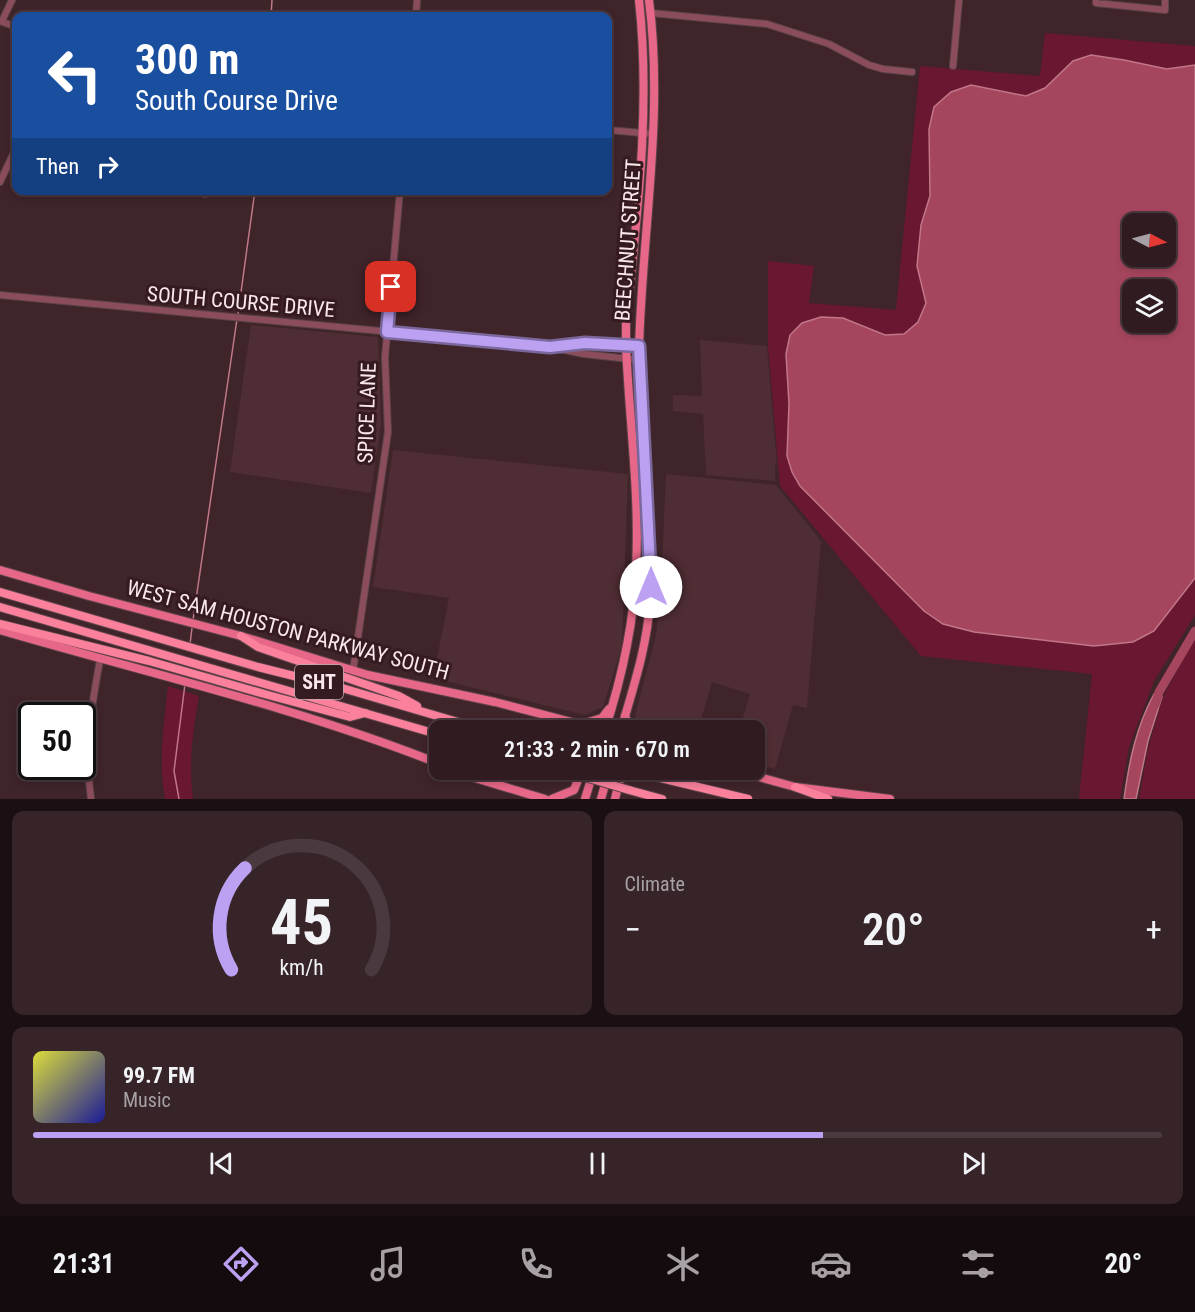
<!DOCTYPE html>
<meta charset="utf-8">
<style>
body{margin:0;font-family:"Roboto Condensed",sans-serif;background:#372429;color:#f1f3f6;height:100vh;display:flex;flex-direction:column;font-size:22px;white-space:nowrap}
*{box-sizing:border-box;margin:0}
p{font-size:20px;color:#a7a1a5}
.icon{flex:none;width:33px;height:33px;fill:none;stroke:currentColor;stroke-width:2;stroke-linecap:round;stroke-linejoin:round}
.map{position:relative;height:799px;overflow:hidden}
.sheet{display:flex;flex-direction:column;gap:12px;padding:12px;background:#1a0f12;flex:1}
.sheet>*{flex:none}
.banner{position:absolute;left:12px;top:12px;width:600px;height:183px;border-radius:12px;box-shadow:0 3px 9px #0003,0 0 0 2px #4a393e;background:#1a4fa0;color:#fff;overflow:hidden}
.needle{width:39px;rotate:96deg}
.controls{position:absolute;left:1122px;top:213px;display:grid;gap:12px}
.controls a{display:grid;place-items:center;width:54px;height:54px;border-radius:12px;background:#2f1b20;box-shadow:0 3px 9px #0003,0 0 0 2px #4a393e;font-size:30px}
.speed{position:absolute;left:18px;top:702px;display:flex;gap:12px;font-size:30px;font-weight:700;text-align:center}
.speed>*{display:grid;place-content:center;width:78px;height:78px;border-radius:50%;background:#2f1b20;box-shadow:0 3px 9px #0003,0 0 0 2px #4a393e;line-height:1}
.speed .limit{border:3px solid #111;border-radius:9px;background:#fff;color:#111}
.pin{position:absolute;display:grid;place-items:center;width:51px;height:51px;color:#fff;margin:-26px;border-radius:12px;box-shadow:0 3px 9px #0006}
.me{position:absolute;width:66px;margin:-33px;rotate:0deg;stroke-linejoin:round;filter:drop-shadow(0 0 4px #0008)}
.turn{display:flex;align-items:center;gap:21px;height:126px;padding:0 24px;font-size:27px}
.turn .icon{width:78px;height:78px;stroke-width:2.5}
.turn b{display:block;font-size:42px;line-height:51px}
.then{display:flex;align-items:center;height:57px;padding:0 24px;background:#0003;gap:12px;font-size:22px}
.big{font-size:45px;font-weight:600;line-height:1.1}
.sheet .card{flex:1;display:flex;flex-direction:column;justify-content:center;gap:9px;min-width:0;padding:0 21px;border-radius:12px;background:#372429}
.sheet .dial{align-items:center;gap:0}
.dial svg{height:156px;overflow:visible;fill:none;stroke:#4a393e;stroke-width:7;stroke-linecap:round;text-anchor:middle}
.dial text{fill:#f1f3f6;stroke:none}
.song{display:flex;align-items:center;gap:18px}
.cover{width:72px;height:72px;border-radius:9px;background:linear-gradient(135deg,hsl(60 70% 55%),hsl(240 70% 35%))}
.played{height:6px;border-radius:3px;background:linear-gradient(90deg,#bca0f2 70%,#4a393e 70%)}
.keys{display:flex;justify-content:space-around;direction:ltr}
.heat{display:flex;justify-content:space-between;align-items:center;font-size:33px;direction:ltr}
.sheet .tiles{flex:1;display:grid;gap:12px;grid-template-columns:1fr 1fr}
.card:last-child{grid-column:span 2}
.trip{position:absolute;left:429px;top:720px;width:336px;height:60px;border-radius:12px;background:#2f1b20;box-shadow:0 3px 9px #0003,0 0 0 2px #4a393e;font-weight:600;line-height:60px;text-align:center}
.tabs{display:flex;height:96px;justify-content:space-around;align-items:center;background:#130b0d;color:#a7a1a5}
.tabs .icon{width:42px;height:42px}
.tabs .current{color:#bca0f2}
.tabs b{font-size:27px;color:#f1f3f6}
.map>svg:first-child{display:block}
.built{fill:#4f2d34}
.green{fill:#6a1731;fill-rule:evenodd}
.water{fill:#a6465e;stroke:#c07788;stroke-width:1.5;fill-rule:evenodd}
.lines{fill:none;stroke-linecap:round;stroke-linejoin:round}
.stream{stroke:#c07788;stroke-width:1.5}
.river{stroke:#a6465e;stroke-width:9}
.minor-casing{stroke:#5d4349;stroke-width:8}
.major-casing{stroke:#5d4349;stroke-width:10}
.highway-casing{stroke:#5d4349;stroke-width:10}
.minor{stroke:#8b4d5b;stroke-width:6}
.major{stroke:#e66787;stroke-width:8}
.highway{stroke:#fa809c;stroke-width:8}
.highway-bridge-casing{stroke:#5d4349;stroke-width:10;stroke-linecap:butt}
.highway-bridge{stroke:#fa809c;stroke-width:8}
.route-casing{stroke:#7a689d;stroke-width:15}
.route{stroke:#bca0f2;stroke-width:10}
.labels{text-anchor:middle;stroke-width:6;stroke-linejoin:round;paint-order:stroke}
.shield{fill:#351b20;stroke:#c0aaae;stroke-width:1.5}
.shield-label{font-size:20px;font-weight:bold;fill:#fbe8eb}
.street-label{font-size:21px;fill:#fbe8eb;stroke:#351b20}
</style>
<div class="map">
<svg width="1195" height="799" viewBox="0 0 1195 799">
<rect width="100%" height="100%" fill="#3f242a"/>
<g class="built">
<path d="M251 325 378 337 381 424 371 493 230 472Z"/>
<path d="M700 340 767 346 777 465H775V481L706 475 703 414 673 411V395L702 396Z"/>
<path d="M393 450 628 474 622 646 603 707 585 715 433 678 449 598 373 587Z"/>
<path d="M666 474 776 485 821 541 807 708 793 705 775 769 755 763 754 730H739L750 694 712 682 698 730H642L635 715 656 636 662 565Z"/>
</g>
<g class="green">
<path d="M1045 33 1195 46V615L1154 681 1129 747 1120 799H1079L1092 674 921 656 780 486 768 346V261L814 266 809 303 896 310 920 66 1040 76ZM1132 224H1166V256H1132ZM1132 290H1166V322H1132Z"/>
<path d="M1195 637V799H1139L1148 748 1163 697Z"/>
<path d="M168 686 199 696C193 731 188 763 193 799H165C158 761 164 724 168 686Z"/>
</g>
<g class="water">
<path d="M1091 55 1124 60 1167 69 1195 65V578L1154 631 1133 642 1094 646 974 632 943 624 924 611 800 486 792 472 787 456 789 404 786 354 790 335 802 323 821 317 843 318 885 335 904 334 918 322 926 303 917 266 921 225 930 196 929 129 934 107 951 92 971 85 1026 96 1045 88 1073 61ZM1132 224H1166V256H1132ZM1132 290H1166V322H1132Z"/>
<path d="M1154 694 1162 697 1148 741 1136 799H1124C1129 762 1136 727 1154 694Z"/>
</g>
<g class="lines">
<g class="stream">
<path d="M271 16 272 0"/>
<path d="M238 314 255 190"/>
<path d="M193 620 237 319"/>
<path d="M190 644 192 628"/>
<path d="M179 799 174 771 185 684"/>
</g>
<path class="river" d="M1155 705 1159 692 1195 631"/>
<g class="minor-casing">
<g id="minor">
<path d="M1096 0V3L1165 10V0"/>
<path d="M651 13 767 24 829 44 869 65 883 69 912 72"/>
<path d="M416 16 417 0"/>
<path d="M0 21 16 27"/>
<path d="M2 21 12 0"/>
<path d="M953 66 959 0"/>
<path d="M608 130 654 134"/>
<path d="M0 182 16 148"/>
<path d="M205 194V190"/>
<path d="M0 295 550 347 584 354 638 360"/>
<path d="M557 347 585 343 639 346"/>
<path d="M353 671 388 432 385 357 400 190"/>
<path d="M91 799C84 749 91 709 100 660"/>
</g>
</g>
<g class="major-casing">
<g id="major">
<path d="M0 570 89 596 241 636 368 675 495 702 602 730"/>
<path d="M0 630C147 673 297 707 440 764"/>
<path d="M625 716 631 730"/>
<path d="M582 724 602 718 609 709"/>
<path d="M605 730C622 677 634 625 636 569 640 494 629 419 626 345V324C637 216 651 108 639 0"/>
<path d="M621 730C633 688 647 647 650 602 656 518 636 433 639 349 642 232 664 117 649 0"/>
<path d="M454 770 475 778 545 799"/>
<path d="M734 770 795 787 890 799"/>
<path d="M552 799 574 790 582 770"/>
<path d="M585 799 594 770"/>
<path d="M601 799 609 770"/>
<path d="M615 799 622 770"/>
</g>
</g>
<g class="highway-casing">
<g id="highway">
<path d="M0 592 258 667 342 688 485 730"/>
<path d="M0 607 440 735"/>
<path d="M0 624 149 661 268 695 350 717 365 713"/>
<path d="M241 636 258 647 399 696 417 706"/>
<path d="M627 770 748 799"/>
<path d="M795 787 828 799"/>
<path d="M629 790 662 799"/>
</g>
</g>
<use href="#minor" class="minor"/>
<use href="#major" class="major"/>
<use href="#highway" class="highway"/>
<g class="highway-bridge-casing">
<path id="highway-bridge" d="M568 772 629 790"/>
</g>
<use href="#highway-bridge" class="highway-bridge"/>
</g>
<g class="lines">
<g class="route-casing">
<path id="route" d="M391 287 387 332 550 347 585 343 639 346 651 587"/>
</g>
<use href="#route" class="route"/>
</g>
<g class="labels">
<rect class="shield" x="295" y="665" width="48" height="34" rx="4.5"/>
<g class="shield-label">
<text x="319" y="689">SHT</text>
</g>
<g class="street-label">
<text transform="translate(628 240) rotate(-86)" y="7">BEECHNUT STREET</text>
<text transform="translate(241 302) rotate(5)" y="7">SOUTH COURSE DRIVE</text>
<text transform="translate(367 413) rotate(-88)" y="7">SPICE LANE</text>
<text transform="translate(288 630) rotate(15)" y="7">WEST SAM HOUSTON PARKWAY SOUTH</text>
</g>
</g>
</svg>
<div class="controls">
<a><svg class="needle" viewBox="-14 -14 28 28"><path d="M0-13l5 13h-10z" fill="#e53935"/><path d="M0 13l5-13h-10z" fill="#a7a1a5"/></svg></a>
<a><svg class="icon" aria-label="layers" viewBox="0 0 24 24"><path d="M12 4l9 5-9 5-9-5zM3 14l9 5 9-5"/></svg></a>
</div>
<div class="speed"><div class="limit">50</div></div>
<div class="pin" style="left:391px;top:287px;background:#d93025"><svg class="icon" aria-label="arrive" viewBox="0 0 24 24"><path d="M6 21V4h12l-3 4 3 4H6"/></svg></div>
<svg class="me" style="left:651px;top:587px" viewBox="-20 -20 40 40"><circle r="19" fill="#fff"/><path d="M0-13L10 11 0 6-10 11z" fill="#bca0f2"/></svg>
<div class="trip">21:33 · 2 min · 670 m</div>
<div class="banner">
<div class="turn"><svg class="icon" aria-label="left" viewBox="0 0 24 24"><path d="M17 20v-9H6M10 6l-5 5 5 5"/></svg><div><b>300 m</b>South Course Drive</div></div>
<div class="then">Then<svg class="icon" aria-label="right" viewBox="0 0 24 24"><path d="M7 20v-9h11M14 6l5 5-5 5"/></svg></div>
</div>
</div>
<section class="sheet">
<div class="tiles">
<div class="card dial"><svg viewBox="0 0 100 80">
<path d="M14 69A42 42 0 1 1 86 69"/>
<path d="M14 69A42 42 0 0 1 21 17" stroke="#bca0f2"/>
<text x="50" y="56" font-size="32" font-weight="700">45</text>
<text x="50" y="72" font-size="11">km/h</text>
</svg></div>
<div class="card"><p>Climate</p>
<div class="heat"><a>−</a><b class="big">20°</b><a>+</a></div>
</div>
<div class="card">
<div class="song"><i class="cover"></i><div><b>99.7 FM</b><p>Music</p></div></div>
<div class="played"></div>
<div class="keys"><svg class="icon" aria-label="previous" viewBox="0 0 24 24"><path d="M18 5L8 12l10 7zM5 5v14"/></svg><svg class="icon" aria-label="pause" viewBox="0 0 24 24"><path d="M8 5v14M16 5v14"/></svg><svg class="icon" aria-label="next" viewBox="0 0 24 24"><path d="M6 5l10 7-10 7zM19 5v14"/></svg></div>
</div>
</div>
</section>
<nav class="tabs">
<b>21:31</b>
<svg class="icon current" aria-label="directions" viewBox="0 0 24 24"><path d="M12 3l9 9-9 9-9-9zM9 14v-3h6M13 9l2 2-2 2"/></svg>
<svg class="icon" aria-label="music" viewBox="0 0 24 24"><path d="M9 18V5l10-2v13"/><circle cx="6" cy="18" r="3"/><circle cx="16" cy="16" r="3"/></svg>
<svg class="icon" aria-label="phone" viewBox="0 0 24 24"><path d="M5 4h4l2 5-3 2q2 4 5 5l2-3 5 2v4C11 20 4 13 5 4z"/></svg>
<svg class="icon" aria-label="climate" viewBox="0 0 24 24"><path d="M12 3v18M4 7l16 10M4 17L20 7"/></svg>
<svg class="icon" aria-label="car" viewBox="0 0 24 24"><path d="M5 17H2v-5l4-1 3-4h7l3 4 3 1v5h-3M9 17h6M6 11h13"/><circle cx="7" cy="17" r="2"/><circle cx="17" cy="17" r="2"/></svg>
<svg class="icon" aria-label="filters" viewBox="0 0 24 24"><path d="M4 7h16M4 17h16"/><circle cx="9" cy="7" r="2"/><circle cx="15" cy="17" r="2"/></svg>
<b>20°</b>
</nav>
